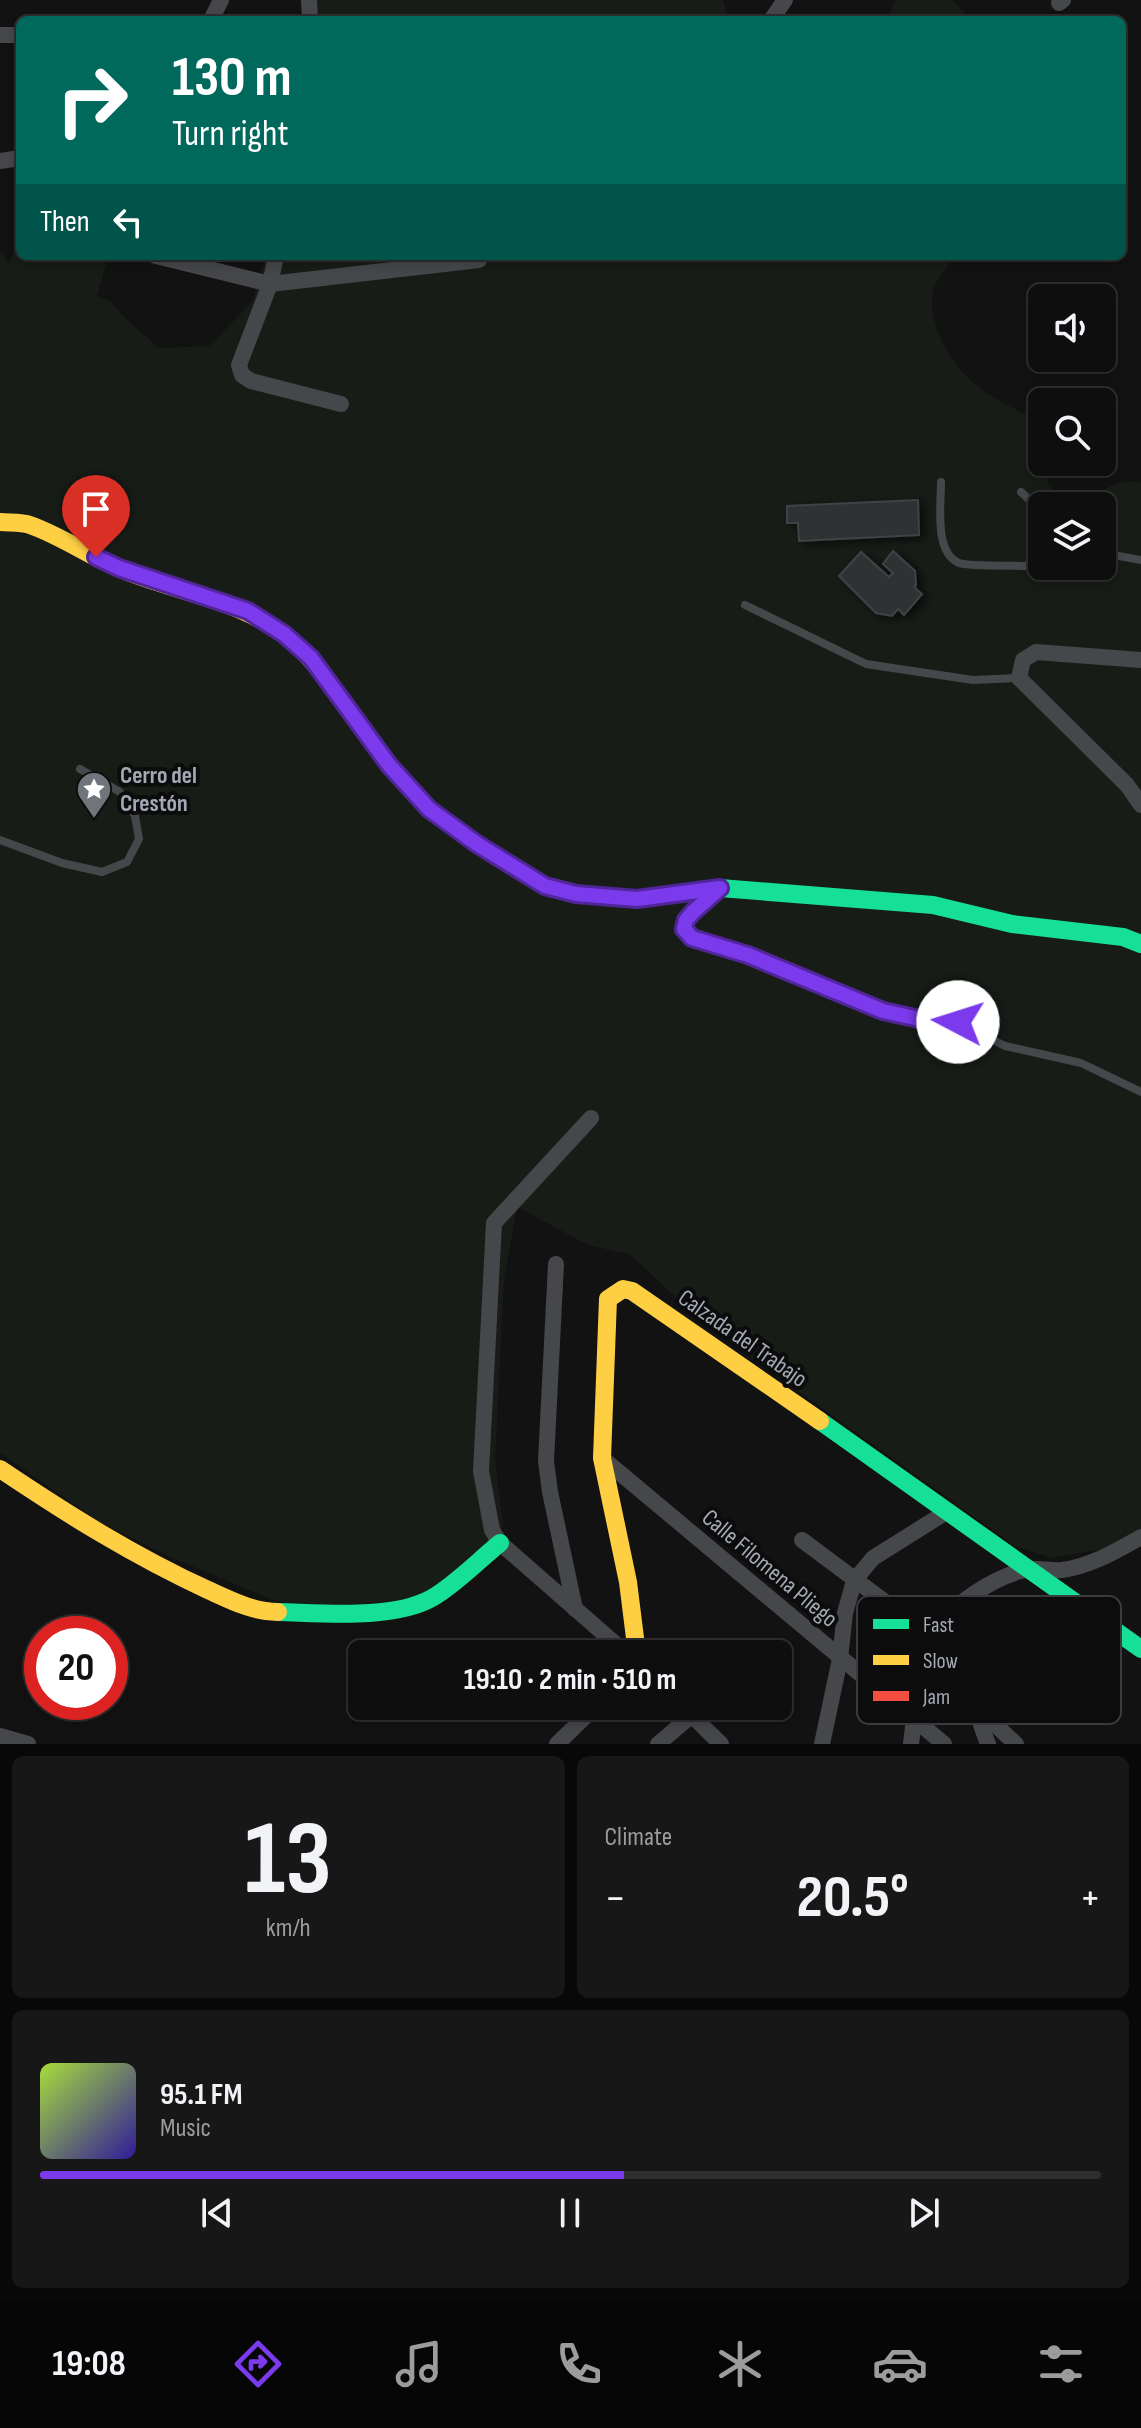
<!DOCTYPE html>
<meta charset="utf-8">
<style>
body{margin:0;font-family:"Sofia Sans Condensed",sans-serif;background:#171717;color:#f1f3f6;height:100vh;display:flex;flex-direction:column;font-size:30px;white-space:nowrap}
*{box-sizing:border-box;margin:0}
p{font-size:26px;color:#9b9c9e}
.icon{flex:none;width:44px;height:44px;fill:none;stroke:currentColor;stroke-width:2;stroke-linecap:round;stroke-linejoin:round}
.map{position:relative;height:1744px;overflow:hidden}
.drawer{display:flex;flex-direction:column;gap:12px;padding:12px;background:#080808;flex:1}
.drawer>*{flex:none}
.hud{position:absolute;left:16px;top:16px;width:1110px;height:244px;border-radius:12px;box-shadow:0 4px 12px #0003,0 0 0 2px #2e2e2e;background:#00695c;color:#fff;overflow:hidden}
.tools{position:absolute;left:1028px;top:284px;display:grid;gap:16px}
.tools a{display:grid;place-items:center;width:88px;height:88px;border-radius:12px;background:#0e0e0e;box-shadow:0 4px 12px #0003,0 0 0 2px #2e2e2e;font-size:40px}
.speed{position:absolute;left:24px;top:1616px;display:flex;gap:16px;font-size:40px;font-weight:700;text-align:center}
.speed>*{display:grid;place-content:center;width:104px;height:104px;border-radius:50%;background:#0e0e0e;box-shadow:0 4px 12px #0003,0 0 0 2px #2e2e2e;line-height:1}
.speed .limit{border:12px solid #d22;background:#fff;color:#111}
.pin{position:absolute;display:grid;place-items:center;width:68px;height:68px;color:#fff;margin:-82px -34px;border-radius:50% 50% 50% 0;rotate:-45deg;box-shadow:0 0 8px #0007}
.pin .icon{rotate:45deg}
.me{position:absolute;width:88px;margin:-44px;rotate:275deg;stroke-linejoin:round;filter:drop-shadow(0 0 6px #0008)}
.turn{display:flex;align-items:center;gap:28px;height:168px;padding:0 24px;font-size:36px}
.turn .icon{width:104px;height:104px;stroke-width:2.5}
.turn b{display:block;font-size:56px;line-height:68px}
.then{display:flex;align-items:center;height:76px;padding:0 24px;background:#0003;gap:16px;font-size:30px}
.big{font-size:60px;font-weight:700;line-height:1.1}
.drawer .tile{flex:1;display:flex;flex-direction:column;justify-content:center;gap:12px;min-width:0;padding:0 28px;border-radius:12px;background:#171717}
.drawer .dial{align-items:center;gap:0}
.dial b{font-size:104px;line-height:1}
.song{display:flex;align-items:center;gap:24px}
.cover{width:96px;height:96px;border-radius:12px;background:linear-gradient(135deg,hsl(80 70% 55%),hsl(250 70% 35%))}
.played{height:8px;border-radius:4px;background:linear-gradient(90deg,#7c3aed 55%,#2e2e2e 55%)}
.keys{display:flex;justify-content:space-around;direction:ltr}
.heat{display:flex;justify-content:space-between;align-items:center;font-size:44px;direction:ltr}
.drawer .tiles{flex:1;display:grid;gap:12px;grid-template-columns:1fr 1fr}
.tile:last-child{grid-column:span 2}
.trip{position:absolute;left:348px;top:1640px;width:444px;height:80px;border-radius:12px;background:#0e0e0e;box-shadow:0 4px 12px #0003,0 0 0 2px #2e2e2e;font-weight:700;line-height:80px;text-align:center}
.dock{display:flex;height:128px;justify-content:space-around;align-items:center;background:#060606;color:#9b9c9e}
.dock .icon{width:56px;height:56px}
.dock .selected{color:#7c3aed}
.dock b{font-size:36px;color:#f1f3f6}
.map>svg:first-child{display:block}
.green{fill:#171c17;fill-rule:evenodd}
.building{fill:#2f3032;stroke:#414246;stroke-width:2;filter:url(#shadow)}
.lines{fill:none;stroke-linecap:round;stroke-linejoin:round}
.lane{stroke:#46474a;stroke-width:8}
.street{stroke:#46474a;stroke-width:16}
.fast{stroke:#16e098;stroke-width:18}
.slow{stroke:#ffcf43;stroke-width:18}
.jam{stroke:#f24e42;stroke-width:18}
.route-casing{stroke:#51269a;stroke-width:20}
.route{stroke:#7c3aed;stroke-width:14}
.labels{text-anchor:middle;stroke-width:8;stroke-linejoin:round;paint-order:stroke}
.poi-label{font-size:24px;font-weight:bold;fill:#a3a8b3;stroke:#0c0c0d;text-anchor:start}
.street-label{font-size:24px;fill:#a3a8b3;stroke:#0c0c0d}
.key{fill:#0c0c0d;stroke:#393b3f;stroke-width:2}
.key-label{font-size:22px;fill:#a3a8b3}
</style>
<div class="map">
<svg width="1141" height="1744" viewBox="0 0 1141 1744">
<defs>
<filter id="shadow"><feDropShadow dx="5" dy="3" stdDeviation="4" flood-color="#0009"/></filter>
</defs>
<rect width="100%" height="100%" fill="#121212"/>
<g class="green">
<path d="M316 0H723L729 20H315Z"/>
<path d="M895 0H953L971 20H888Z"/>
<path d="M20 238V256H100L106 265 97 296 110 301 128 321 159 348 209 346 252 302 266 256H957C947 266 932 284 932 298 931 334 955 369 981 389 999 403 1023 412 1042 423V462H1052L1047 484 1059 495C1067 496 1077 498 1085 496 1106 492 1118 476 1141 483V1528L1102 1549 1052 1558 1015 1546 700 1321 631 1255 588 1245 517 1207 504 1280 495 1460 503 1526 446 1584 411 1599 311 1608 273 1600 170 1557 100 1522 0 1453V252L9 263ZM1042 506H1102V566H1042Z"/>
</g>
<g class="building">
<path d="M918 500 919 535 799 541 798 523H787V506Z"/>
<path d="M893 551 915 571 916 585 914 587 922 594 904 615 898 609 892 616 876 613 839 576 861 552 889 577 893 573 883 564Z"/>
</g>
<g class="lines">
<g class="lane">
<path d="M941 482C941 504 934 553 959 563 971 567 1013 565 1028 566L1038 535 1041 511 1021 492"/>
<path d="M1102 553 1141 560"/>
<path d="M745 605 866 664 973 680 1019 678"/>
<path d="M0 840 62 863 102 872 127 862 139 839 135 816 120 792 80 769"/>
<path d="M711 897 686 920 684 929 692 938 748 955 883 1011 924 1020 958 1022 1005 1046 1081 1063 1141 1092"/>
</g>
<g class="street">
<path d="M309 0 310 20"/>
<path d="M1059 3 1063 0"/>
<path d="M211 20 221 0"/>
<path d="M771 20 785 0"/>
<path d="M0 35H20"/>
<path d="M0 161 20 158"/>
<path d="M156 256 270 284 479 260"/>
<path d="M276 256 270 284 239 365 242 375 251 381 341 404"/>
<path d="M1141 660 1036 652 1023 660 1019 678 1127 785 1141 805"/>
<path d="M591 1118 494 1223 481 1471 492 1530 500 1543 627 1654"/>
<path d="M556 1264 546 1461 550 1492 575 1609"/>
<path d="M602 1458 944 1744"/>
<path d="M802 1540 932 1637 980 1666"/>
<path d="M922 1674 976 1707 1016 1744"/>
<path d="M682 1706 721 1744"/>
<path d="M0 1736 28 1744"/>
<path d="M557 1744 596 1706"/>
<path d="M658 1744 692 1715"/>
<path d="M822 1744 840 1659 845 1613 854 1581 873 1558 948 1511"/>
<path d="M911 1744C919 1681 918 1630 975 1593 990 1583 1007 1574 1025 1570 1037 1567 1050 1571 1062 1570 1091 1566 1116 1551 1141 1537"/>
<path d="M988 1744C977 1717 963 1673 994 1654L1114 1630"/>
</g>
<g class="fast">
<path d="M720 888 933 905 1012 924 1123 937 1141 944"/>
<path d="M820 1421 1141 1649"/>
<path d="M278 1612C322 1613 393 1620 432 1598 455 1585 479 1560 500 1543"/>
</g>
<g class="slow">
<path d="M0 522C10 523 21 522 30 525 61 536 88 555 118 568 197 601 268 599 324 676"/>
<path d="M0 1469C67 1514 134 1556 208 1590 230 1600 253 1612 278 1612"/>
<path d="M637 1654 628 1582 602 1458 608 1299 623 1289 632 1291 820 1421"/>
</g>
<path class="jam" d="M324 676 389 765 429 809 477 844 545 886 576 894 637 899 720 888"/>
</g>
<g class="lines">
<g class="route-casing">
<path id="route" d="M96 557 119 568 248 611 284 634 311 658 389 765 429 809 477 844 545 886 576 894 637 899 720 888 693 912 686 920 684 929 692 938 748 955 883 1011 924 1020 958 1022"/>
</g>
<use href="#route" class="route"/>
</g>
<defs>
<g id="sight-pin" transform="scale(1.8)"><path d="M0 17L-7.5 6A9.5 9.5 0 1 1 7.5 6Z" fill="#70747b" stroke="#0c0c0d"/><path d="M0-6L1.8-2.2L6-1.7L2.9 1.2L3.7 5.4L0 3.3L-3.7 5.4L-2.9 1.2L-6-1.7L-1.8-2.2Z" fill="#fff"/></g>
</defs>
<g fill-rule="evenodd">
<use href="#sight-pin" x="94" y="789"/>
</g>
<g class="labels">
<g class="poi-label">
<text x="120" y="783">Cerro del<tspan x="120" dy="28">Crestón</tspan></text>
</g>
<g class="street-label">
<text transform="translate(743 1338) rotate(35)" y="8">Calzada del Trabajo</text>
<text transform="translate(770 1568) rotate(40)" y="8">Calle Filomena Pliego</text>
</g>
</g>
<rect x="857" y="1596" width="264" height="128" rx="12" class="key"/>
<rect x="873" y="1619" width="36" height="10" fill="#16e098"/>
<rect x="873" y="1655" width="36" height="10" fill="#ffcf43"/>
<rect x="873" y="1691" width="36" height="10" fill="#f24e42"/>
<g class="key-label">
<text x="923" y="1632">Fast</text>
<text x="923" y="1668">Slow</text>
<text x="923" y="1704">Jam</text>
</g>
</svg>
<div class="tools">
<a><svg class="icon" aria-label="sound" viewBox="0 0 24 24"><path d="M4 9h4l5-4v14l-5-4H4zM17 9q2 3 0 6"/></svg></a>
<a><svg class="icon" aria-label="search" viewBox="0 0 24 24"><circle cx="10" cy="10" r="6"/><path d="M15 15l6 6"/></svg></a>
<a><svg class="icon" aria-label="layers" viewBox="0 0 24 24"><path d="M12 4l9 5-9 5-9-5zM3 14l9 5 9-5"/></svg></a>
</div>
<div class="speed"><div class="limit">20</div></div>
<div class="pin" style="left:96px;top:557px;background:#d93025"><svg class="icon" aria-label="arrive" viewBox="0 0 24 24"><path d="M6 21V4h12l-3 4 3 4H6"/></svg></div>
<svg class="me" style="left:958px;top:1022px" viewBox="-20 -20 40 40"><circle r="19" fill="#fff"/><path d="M0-13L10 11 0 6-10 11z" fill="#7c3aed"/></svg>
<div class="trip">19:10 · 2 min · 510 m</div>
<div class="hud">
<div class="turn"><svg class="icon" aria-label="right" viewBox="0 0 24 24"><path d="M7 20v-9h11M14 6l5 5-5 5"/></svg><div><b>130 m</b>Turn right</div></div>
<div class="then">Then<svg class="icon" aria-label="left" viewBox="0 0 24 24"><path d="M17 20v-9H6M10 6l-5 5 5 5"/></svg></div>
</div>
</div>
<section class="drawer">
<div class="tiles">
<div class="tile dial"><b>13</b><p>km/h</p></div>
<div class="tile"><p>Climate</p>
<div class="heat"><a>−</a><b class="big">20.5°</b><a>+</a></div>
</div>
<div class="tile">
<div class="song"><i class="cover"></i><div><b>95.1 FM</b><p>Music</p></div></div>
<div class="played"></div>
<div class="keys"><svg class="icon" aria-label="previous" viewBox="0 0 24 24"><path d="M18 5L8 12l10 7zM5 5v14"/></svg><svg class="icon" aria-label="pause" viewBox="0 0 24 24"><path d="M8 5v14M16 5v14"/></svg><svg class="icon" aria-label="next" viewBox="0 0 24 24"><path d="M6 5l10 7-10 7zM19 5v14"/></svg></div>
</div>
</div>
</section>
<nav class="dock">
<b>19:08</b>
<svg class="icon selected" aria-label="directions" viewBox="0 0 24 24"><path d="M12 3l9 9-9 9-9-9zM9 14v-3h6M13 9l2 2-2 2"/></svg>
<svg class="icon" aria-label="music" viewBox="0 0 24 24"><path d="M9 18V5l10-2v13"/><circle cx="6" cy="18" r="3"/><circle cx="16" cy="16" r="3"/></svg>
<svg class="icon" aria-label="phone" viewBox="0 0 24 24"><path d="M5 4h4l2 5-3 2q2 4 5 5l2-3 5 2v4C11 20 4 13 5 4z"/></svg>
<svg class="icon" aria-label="climate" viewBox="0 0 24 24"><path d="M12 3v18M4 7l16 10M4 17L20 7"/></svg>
<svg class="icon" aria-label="car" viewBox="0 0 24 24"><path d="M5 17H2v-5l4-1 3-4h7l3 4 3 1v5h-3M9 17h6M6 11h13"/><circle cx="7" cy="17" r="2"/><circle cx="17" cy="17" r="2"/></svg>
<svg class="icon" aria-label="filters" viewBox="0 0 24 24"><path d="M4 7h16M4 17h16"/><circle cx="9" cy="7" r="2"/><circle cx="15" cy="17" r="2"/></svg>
</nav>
